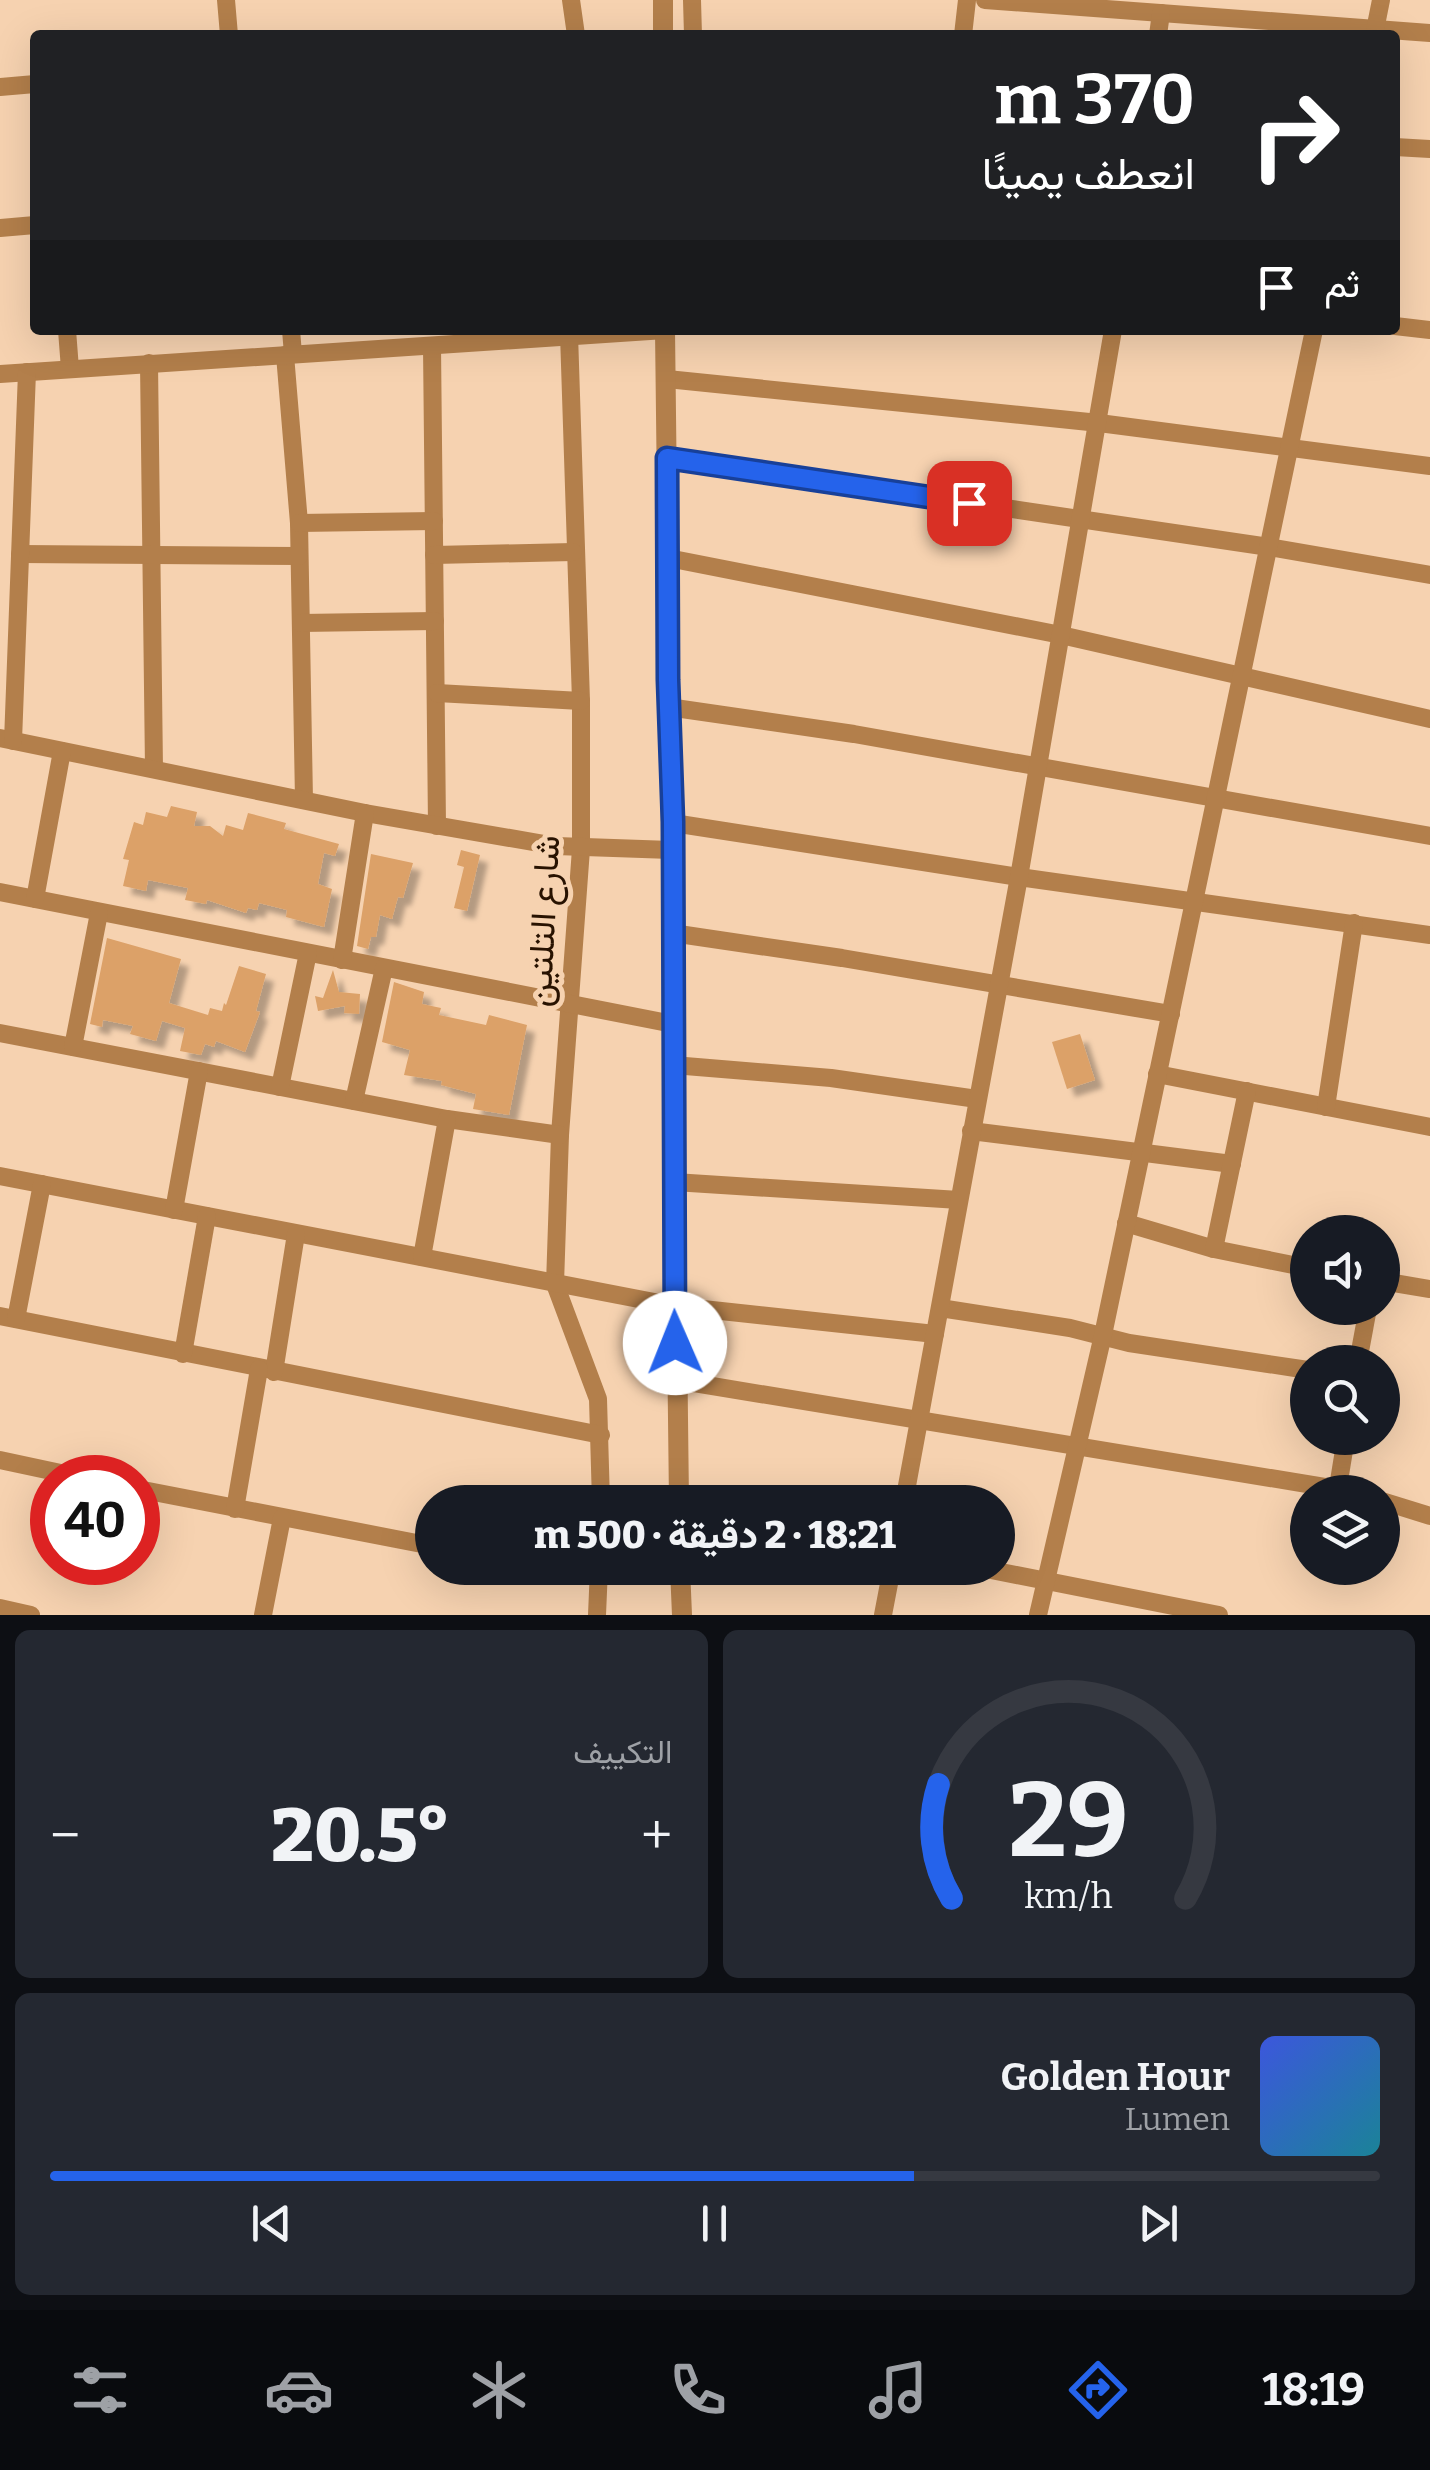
<!DOCTYPE html>
<html lang="ar">
<meta charset="utf-8">
<style>
body{margin:0;font-family:Bitter,Vazirmatn,serif;background:#242831;color:#f1f3f6;direction:rtl;height:100vh;display:flex;flex-direction:column;font-size:38px;white-space:nowrap}
*{box-sizing:border-box;margin:0}
p{font-size:32px;color:#9ea1a6}
.icon{flex:none;width:55px;height:55px;fill:none;stroke:currentColor;stroke-width:2;stroke-linecap:round;stroke-linejoin:round}
.map{position:relative;height:1615px;overflow:hidden;direction:ltr}
.drawer{display:flex;flex-direction:column;gap:15px;padding:15px;background:#0d0f14;flex:1}
.drawer>*{flex:none}
.hud{position:absolute;left:30px;top:30px;width:1370px;height:305px;border-radius:10px;box-shadow:0 10px 40px #0002;direction:rtl;background:#202124;color:#fff;overflow:hidden}
.fabs{position:absolute;left:1290px;top:1215px;display:grid;gap:20px}
.fabs a{display:grid;place-items:center;width:110px;height:110px;border-radius:50%;background:#171b24;box-shadow:0 10px 40px #0002;font-size:50px}
.speed{position:absolute;left:30px;top:1455px;display:flex;gap:20px;font-size:50px;font-weight:700;text-align:center}
.speed>*{display:grid;place-content:center;width:130px;height:130px;border-radius:50%;background:#171b24;box-shadow:0 10px 40px #0002;line-height:1}
.speed .limit{border:15px solid #d22;background:#fff;color:#111}
.pin{position:absolute;display:grid;place-items:center;width:85px;height:85px;color:#fff;margin:-42px;border-radius:20px;box-shadow:0 5px 15px #0006}
.me{position:absolute;width:110px;margin:-55px;rotate:359deg;stroke-linejoin:round;filter:drop-shadow(0 0 8px #0008)}
.turn{display:flex;align-items:center;gap:35px;height:210px;padding:0 40px;font-size:45px}
.turn .icon{width:130px;height:130px;stroke-width:2.5}
.turn b{display:block;font-size:70px;line-height:85px}
.then{display:flex;align-items:center;height:95px;padding:0 40px;background:#0003;gap:20px;font-size:38px}
.big{font-size:75px;font-weight:800;line-height:1.1}
.drawer .tile{flex:1;display:flex;flex-direction:column;justify-content:center;gap:15px;min-width:0;padding:0 35px;border-radius:15px;background:#242831}
.drawer .dial{align-items:center;gap:0}
.dial svg{height:260px;overflow:visible;fill:none;stroke:#363941;stroke-width:7;stroke-linecap:round;text-anchor:middle}
.dial text{fill:#f1f3f6;stroke:none}
.song{display:flex;align-items:center;gap:30px}
.cover{width:120px;height:120px;border-radius:15px;background:linear-gradient(135deg,hsl(230 70% 55%),hsl(190 70% 35%))}
.played{height:10px;border-radius:5px;background:linear-gradient(90deg,#2563eb 65%,#363941 65%)}
.keys{display:flex;justify-content:space-around;direction:ltr}
.heat{display:flex;justify-content:space-between;align-items:center;font-size:55px;direction:ltr}
.drawer .tiles{flex:1;display:grid;gap:15px;grid-template-columns:1fr 1fr}
.tile:last-child{grid-column:span 2}
.trip{position:absolute;left:415px;top:1485px;width:600px;height:100px;border-radius:50px;background:#171b24;box-shadow:0 10px 40px #0002;font-weight:800;line-height:100px;text-align:center;direction:rtl}
.dock{display:flex;height:160px;justify-content:space-around;align-items:center;background:#090b0e;color:#9ea1a6}
.dock .icon{width:70px;height:70px}
.dock .on{color:#2563eb}
.dock b{font-size:45px;color:#f1f3f6}
.map>svg:first-child{display:block}
.building{fill:#dca168;filter:url(#shadow)}
.lines{fill:none;stroke-linecap:round;stroke-linejoin:round}
.minor{stroke:#b37f4b;stroke-width:18}
.tertiary{stroke:#b37f4b;stroke-width:20}
.route-casing{stroke:#184099;stroke-width:25}
.route{stroke:#2563eb;stroke-width:18}
.labels{text-anchor:middle;stroke-width:10;stroke-linejoin:round;paint-order:stroke}
.street-label{font-size:35px;fill:#281200;stroke:#f6d2b0}
</style>
<div class="map">
<svg width="1430" height="1615" viewBox="0 0 1430 1615">
<defs>
<filter id="shadow"><feDropShadow dx="8" dy="8" stdDeviation="2.5" flood-color="#0004"/></filter>
</defs>
<rect width="100%" height="100%" fill="#f6d2b0"/>
<g class="building">
<path d="M171 806 197 812 194 826H210L223 836 226 825 243 830 248 813 286 823 284 829 339 844 335 856 324 853 318 884 332 889 324 927 286 917 287 910 259 903 257 910 248 908 246 913 207 900 206 904 185 900 188 888 148 880 146 891 123 886 129 860 123 859 134 822 143 825 146 812 167 817Z"/>
<path d="M461 850 480 855 467 911 454 908 464 867 457 865Z"/>
<path d="M371 854 413 863 403 898 398 897 392 919 380 915 376 937H371L368 949 357 946Z"/>
<path d="M107 938 181 959 169 1003 208 1015 210 1008 222 1011 224 1003 226 1005 239 966 266 974 256 1011 260 1012 245 1052 216 1041 214 1047 205 1044 201 1055 180 1051 185 1028 162 1021 156 1041 130 1034 133 1026 103 1020 102 1027 90 1024Z"/>
<path d="M333 970 339 992 360 994 359 1014 344 1013 345 1006 318 1011 315 996 323 998Z"/>
<path d="M394 982 424 992 422 1004 441 1008 439 1015 486 1025 489 1015 527 1025 509 1115 473 1109 476 1094 441 1085 442 1081 404 1075 410 1050 382 1042Z"/>
<path d="M1080 1034 1095 1080 1067 1089 1052 1042Z"/>
</g>
<g class="lines">
<g class="minor">
<path d="M226 0 229 35"/>
<path d="M571 0 576 35"/>
<path d="M692 0 693 35"/>
<path d="M985 0 1430 33"/>
<path d="M963 35 967 0"/>
<path d="M1158 35 1161 13"/>
<path d="M1374 35 1381 0"/>
<path d="M0 87 35 84"/>
<path d="M1395 147 1430 149"/>
<path d="M0 228 35 225"/>
<path d="M1395 326 1430 330"/>
<path d="M67 330 70 369"/>
<path d="M291 330 293 354"/>
<path d="M569 334 581 701V849L560 1135 555 1284 598 1399 601 1502"/>
<path d="M432 346 437 826"/>
<path d="M285 355 299 523 304 800"/>
<path d="M149 363 154 769"/>
<path d="M0 374 665 330"/>
<path d="M667 379 1099 423 1430 466"/>
<path d="M667 458 1269 547 1430 575"/>
<path d="M299 523 434 521"/>
<path d="M20 554 299 556"/>
<path d="M434 555 573 552"/>
<path d="M668 558 1061 635 1430 719"/>
<path d="M301 623 435 621"/>
<path d="M437 693 581 701"/>
<path d="M668 707 854 734 1430 836"/>
<path d="M0 738 365 813 556 846 671 850"/>
<path d="M13 741 27 372"/>
<path d="M673 823 1019 877 1430 935"/>
<path d="M0 892 673 1024"/>
<path d="M35 899 62 751"/>
<path d="M672 933 842 958 1171 1014"/>
<path d="M342 960 365 813"/>
<path d="M0 1033 447 1119 560 1135"/>
<path d="M73 1047 99 913"/>
<path d="M673 1065 831 1078 977 1099"/>
<path d="M1157 1074 1430 1127"/>
<path d="M280 1087 308 953"/>
<path d="M354 1101 384 968"/>
<path d="M1326 1107 1354 923"/>
<path d="M971 1131 1232 1164"/>
<path d="M0 1176 675 1306 935 1334"/>
<path d="M674 1182 959 1200"/>
<path d="M174 1210 199 1071"/>
<path d="M1126 1223 1214 1249 1308 1268"/>
<path d="M1214 1249 1247 1091"/>
<path d="M422 1257 447 1119"/>
<path d="M1382 1281 1430 1289"/>
<path d="M940 1308 1070 1328 1129 1343 1308 1370"/>
<path d="M0 1316 601 1435"/>
<path d="M16 1319 42 1184"/>
<path d="M183 1354 207 1216"/>
<path d="M1358 1362 1368 1308"/>
<path d="M274 1372 296 1234"/>
<path d="M676 1380 1355 1492"/>
<path d="M0 1460 84 1478"/>
<path d="M1338 1487 1346 1438"/>
<path d="M138 1489 432 1546"/>
<path d="M1382 1501 1430 1516"/>
<path d="M904 1502 1019 877 1113 330"/>
<path d="M235 1509 259 1369"/>
<path d="M546 1568 599 1577"/>
<path d="M981 1568 1219 1615"/>
<path d="M0 1608 31 1615"/>
<path d="M263 1615 282 1518"/>
<path d="M597 1615 599 1568"/>
<path d="M883 1615 892 1568"/>
<path d="M1038 1615 1103 1335 1314 330"/>
</g>
<g class="tertiary">
<path d="M663 0V35"/>
<path d="M665 330 679 1502"/>
<path d="M680 1568 682 1615"/>
</g>
</g>
<g class="lines">
<g class="route-casing">
<path id="route" d="M675 1343 673 822 668 680 667 458 969 503"/>
</g>
<use href="#route" class="route"/>
</g>
<g class="labels">
<g class="street-label">
<text transform="translate(543 921) rotate(-87)" y="12">شارع التلتين</text>
</g>
</g>
</svg>
<div class="fabs">
<a><svg class="icon" aria-label="sound" viewBox="0 0 24 24"><path d="M4 9h4l5-4v14l-5-4H4zM17 9q2 3 0 6"/></svg></a>
<a><svg class="icon" aria-label="search" viewBox="0 0 24 24"><circle cx="10" cy="10" r="6"/><path d="M15 15l6 6"/></svg></a>
<a><svg class="icon" aria-label="layers" viewBox="0 0 24 24"><path d="M12 4l9 5-9 5-9-5zM3 14l9 5 9-5"/></svg></a>
</div>
<div class="speed"><div class="limit">40</div></div>
<div class="pin" style="left:969px;top:503px;background:#d93025"><svg class="icon" aria-label="arrive" viewBox="0 0 24 24"><path d="M6 21V4h12l-3 4 3 4H6"/></svg></div>
<svg class="me" style="left:675px;top:1343px" viewBox="-20 -20 40 40"><circle r="19" fill="#fff"/><path d="M0-13L10 11 0 6-10 11z" fill="#2563eb"/></svg>
<div class="trip">18:21 · 2 دقيقة · 500 m</div>
<div class="hud">
<div class="turn"><svg class="icon" aria-label="right" viewBox="0 0 24 24"><path d="M7 20v-9h11M14 6l5 5-5 5"/></svg><div><b>370 m</b>انعطف يمينًا</div></div>
<div class="then">ثم<svg class="icon" aria-label="arrive" viewBox="0 0 24 24"><path d="M6 21V4h12l-3 4 3 4H6"/></svg></div>
</div>
</div>
<section class="drawer">
<div class="tiles">
<div class="tile dial"><svg viewBox="0 0 100 80">
<path d="M14 69A42 42 0 1 1 86 69"/>
<path d="M14 69A42 42 0 0 1 10 34" stroke="#2563eb"/>
<text x="50" y="56" font-size="32" font-weight="700">29</text>
<text x="50" y="72" font-size="11">km/h</text>
</svg></div>
<div class="tile"><p>التكييف</p>
<div class="heat"><a>−</a><b class="big">20.5°</b><a>+</a></div>
</div>
<div class="tile">
<div class="song"><i class="cover"></i><div><b>Golden Hour</b><p>Lumen</p></div></div>
<div class="played"></div>
<div class="keys"><svg class="icon" aria-label="previous" viewBox="0 0 24 24"><path d="M18 5L8 12l10 7zM5 5v14"/></svg><svg class="icon" aria-label="pause" viewBox="0 0 24 24"><path d="M8 5v14M16 5v14"/></svg><svg class="icon" aria-label="next" viewBox="0 0 24 24"><path d="M6 5l10 7-10 7zM19 5v14"/></svg></div>
</div>
</div>
</section>
<nav class="dock">
<b>18:19</b>
<svg class="icon on" aria-label="directions" viewBox="0 0 24 24"><path d="M12 3l9 9-9 9-9-9zM9 14v-3h6M13 9l2 2-2 2"/></svg>
<svg class="icon" aria-label="music" viewBox="0 0 24 24"><path d="M9 18V5l10-2v13"/><circle cx="6" cy="18" r="3"/><circle cx="16" cy="16" r="3"/></svg>
<svg class="icon" aria-label="phone" viewBox="0 0 24 24"><path d="M5 4h4l2 5-3 2q2 4 5 5l2-3 5 2v4C11 20 4 13 5 4z"/></svg>
<svg class="icon" aria-label="climate" viewBox="0 0 24 24"><path d="M12 3v18M4 7l16 10M4 17L20 7"/></svg>
<svg class="icon" aria-label="car" viewBox="0 0 24 24"><path d="M5 17H2v-5l4-1 3-4h7l3 4 3 1v5h-3M9 17h6M6 11h13"/><circle cx="7" cy="17" r="2"/><circle cx="17" cy="17" r="2"/></svg>
<svg class="icon" aria-label="filters" viewBox="0 0 24 24"><path d="M4 7h16M4 17h16"/><circle cx="9" cy="7" r="2"/><circle cx="15" cy="17" r="2"/></svg>
</nav>
